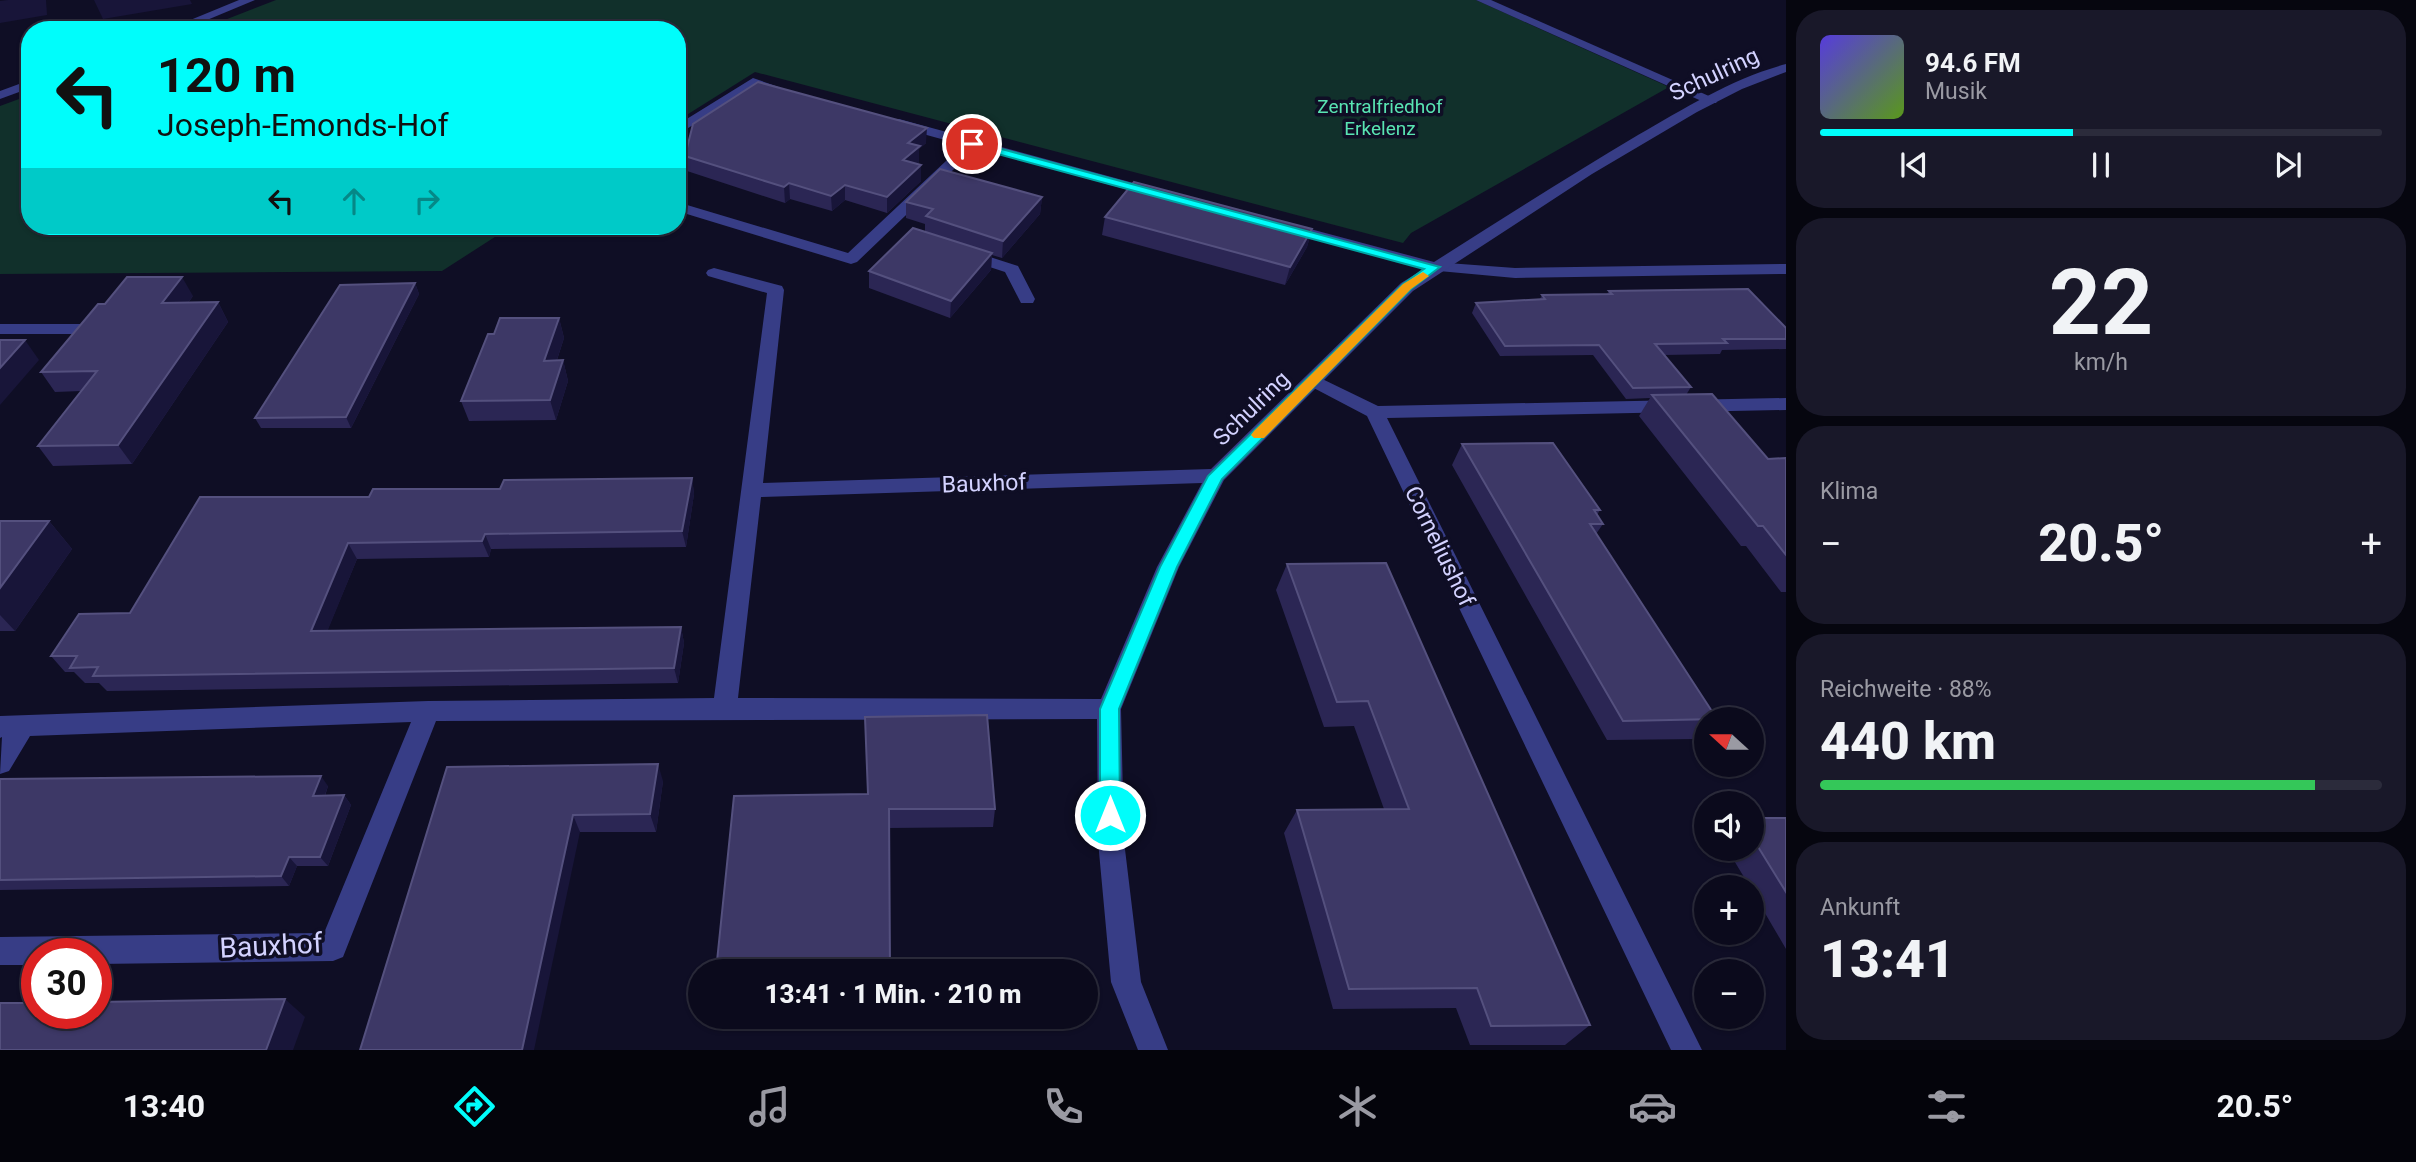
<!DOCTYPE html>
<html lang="de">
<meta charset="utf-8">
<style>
body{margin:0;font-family:Roboto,sans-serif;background:#191829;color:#f1f3f6;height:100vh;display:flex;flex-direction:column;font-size:26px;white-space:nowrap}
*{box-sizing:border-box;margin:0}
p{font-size:23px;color:#9a9aa3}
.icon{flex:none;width:38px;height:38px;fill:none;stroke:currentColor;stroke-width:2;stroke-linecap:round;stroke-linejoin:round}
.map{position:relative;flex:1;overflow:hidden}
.side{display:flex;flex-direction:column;gap:10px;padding:10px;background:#06060f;width:630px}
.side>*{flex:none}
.guide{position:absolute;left:21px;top:21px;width:665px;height:214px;border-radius:28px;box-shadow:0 2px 5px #0004,0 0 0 2px #2b2b3b;background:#00fdfb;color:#111;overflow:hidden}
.needle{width:46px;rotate:291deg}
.controls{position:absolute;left:1694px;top:707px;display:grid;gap:14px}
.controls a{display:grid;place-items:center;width:70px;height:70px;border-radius:50%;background:#0b0a1c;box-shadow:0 2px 5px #0004,0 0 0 2px #2b2b3b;font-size:35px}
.speed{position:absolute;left:21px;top:938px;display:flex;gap:14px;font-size:35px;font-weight:700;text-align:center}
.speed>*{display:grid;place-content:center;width:91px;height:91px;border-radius:50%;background:#0b0a1c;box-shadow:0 2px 5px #0004,0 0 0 2px #2b2b3b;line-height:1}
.speed .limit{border:10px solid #d22;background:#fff;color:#111}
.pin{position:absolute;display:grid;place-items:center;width:60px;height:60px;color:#fff;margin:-30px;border:4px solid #fff;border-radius:50%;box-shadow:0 2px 7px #0007}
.me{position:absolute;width:77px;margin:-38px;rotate:0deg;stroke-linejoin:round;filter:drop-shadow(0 0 5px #0008)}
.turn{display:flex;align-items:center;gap:24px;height:147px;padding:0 21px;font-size:32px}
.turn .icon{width:91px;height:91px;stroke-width:2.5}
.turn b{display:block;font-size:49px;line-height:60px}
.lanes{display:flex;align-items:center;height:66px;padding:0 21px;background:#0003;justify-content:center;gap:35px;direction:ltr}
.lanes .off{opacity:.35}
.big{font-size:52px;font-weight:800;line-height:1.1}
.side .widget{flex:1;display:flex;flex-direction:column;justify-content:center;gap:10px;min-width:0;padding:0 24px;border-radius:28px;background:#191829}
.side .dial{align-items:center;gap:0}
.dial b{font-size:91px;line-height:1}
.song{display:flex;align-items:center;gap:21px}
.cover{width:84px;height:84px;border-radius:10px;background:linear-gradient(135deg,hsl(250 70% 55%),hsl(90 70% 35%))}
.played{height:7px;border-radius:4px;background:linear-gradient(90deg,#00fdfb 45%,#2b2b3b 45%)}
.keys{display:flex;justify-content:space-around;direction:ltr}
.heat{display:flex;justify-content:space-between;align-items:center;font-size:38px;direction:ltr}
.charge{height:10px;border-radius:5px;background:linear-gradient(90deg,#34c759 88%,#2b2b3b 0)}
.trip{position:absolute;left:688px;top:959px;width:410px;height:70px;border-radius:35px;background:#0b0a1c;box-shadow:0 2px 5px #0004,0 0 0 2px #2b2b3b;font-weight:800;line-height:70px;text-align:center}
.menu{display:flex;height:112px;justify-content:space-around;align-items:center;background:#04040b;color:#9a9aa3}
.menu .icon{width:49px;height:49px}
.menu .active{color:#00fdfb}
.menu b{font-size:32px;color:#f1f3f6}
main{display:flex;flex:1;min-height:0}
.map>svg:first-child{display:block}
.green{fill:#11302b}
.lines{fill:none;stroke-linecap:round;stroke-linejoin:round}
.lane{fill:#373d86;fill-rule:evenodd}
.street{fill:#373d86;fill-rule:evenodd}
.wall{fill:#2b2654}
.shaded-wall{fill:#181539}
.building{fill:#3d3866;stroke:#54507e;stroke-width:2}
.route{fill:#00fdfb;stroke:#00a4a3;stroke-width:2}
.slow{fill:#f59e0b}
.labels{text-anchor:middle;stroke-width:7;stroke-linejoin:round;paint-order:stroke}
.far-park-label{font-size:19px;fill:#59e4b2;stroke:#0f0e25}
.street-label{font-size:23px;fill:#d3d2ff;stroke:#0f0e25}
.near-street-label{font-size:28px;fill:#d3d2ff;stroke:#0f0e25}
</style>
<main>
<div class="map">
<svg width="1786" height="1050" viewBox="0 0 1786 1050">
<rect width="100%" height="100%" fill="#0f0e25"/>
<g class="green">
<path d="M276 0H1476L1669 87 1411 233 1403 243 755 72 677 121V30H199Z"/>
<path d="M30 95V226H512L442 271 0 274V106Z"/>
</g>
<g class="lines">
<g class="lane">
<path d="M1476 0H1491L1718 100 1716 103H1706Z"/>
<path d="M1434 262 1515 268 1786 264V274L1515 278 1428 270 1426 267 1428 264Z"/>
<path d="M0 324H85L94 329 85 334H0Z"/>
<path d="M1314 375 1378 406 1786 398V410L1387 418 1702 1050H1671L1367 416 1308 385 1305 381Z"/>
</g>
<g class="street">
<path d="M239 0H255L183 30H166Z"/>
<path d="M1786 64V72L1742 89 1697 112 1592 174 1413 291 1224 480 1179 567 1121 709 1124 841 1141 982 1168 1050H1138L1111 982 1098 841 1097 719 436 721 343 957 333 961 96 964V954H37V965H0V937L324 933 411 722 30 736 9 771 0 774 2 737 0 738V716L428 701 714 698 767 293 708 276 706 273 708 270 714 268 782 286 784 290 763 483 1211 469 1401 283 1424 269 1279 230 1276 227 1279 224 1284 222 1434 262C1502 219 1569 176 1638 135 1685 108 1733 78 1786 64ZM1202 483 1157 567 1101 699 738 698 761 497Z"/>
<path d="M753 78 790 91 784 95 755 86 677 135V125Z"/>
<path d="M30 80V88L0 99V91Z"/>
<path d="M899 119 1163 191 1165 194 1158 198 976 148 857 262 851 264 677 211V202L848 253 963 145 894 126V120Z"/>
<path d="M965 249 1018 266 1035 299 1033 303H1021L1005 272 959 257 957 254Z"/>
</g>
</g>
<g class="wall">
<path d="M926 143 919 149V162L917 164 921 165V181L887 213 845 200 832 211 790 199 785 203 687 171 685 156Z"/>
<path d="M1042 197 1040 214 1002 258 992 255 991 270 950 318 869 288V271L925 232V224L906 218V202Z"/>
<path d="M1105 217 1312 229 1307 247 1285 285 1102 235Z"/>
<path d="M415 283 419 294 351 428H261L255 418Z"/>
<path d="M1609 291 1786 328V349L1722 350 1720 354 1664 355 1691 387 1686 395 1768 459 1786 458V592H1781L1746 546H1741L1639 416 1650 398 1626 399 1593 355 1500 356 1472 313 1476 303 1540 299 1542 295 1607 294Z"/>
<path d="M193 296 188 303 218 302 228 322 132 464 53 466 38 446 81 391 55 392 41 372Z"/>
<path d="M559 318 564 338 557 360H563L568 381 556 420 469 421 461 401Z"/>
<path d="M1462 444 1600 510 1597 515 1603 524 1596 534 1706 719V731L1698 739 1607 740 1452 465Z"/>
<path d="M692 478 694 494 686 547 491 549 489 557 357 559 327 631 681 627 684 643 678 683 107 691 99 683H85L74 672H65L51 656 130 613 369 497Z"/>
<path d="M0 521H49L72 549 15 631H0Z"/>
<path d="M1287 564 1590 1025 1565 1045H1470L1456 1008 1333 1009 1284 833 1297 810 1384 809 1354 726 1324 727 1276 590Z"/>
<path d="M447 767 663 781 656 832H580Z"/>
<path d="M0 779 328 786 325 796 344 795 351 805 328 866H297L289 886 0 890Z"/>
<path d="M734 796 995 809 993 827 889 828Z"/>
<path d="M1752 818H1786V949L1752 891V887H1750L1727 849H1752Z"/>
</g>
<g class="shaded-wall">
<path d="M8 0H46L47 15 0 23V1Z"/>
<path d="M94 0H190L192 4 103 19Z"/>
<path d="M927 128 926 143 919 149V162L903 176V160L908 143Z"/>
<path d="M921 165V181L887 213V197Z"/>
<path d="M789 183 790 199 785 203 784 187Z"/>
<path d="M845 185V200L832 211 831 196Z"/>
<path d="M1042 197 1040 214 1002 258 1003 241Z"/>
<path d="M1312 229 1307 247 1285 285 1290 267Z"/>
<path d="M992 253 991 270 950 318 951 301Z"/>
<path d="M182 277 193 296 173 323 162 303Z"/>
<path d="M415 283 419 294 351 428 346 417Z"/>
<path d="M218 302 228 322 132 464 118 445Z"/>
<path d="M559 318 564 338 550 381 544 361Z"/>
<path d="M25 340 39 360 0 405V368Z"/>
<path d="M563 360 568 381 556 420 550 400Z"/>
<path d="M692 478 694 494 686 547 682 531Z"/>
<path d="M49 521 72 549 15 631 0 615V588Z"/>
<path d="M485 534 491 549 489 557 482 541Z"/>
<path d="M348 543 357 559 321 647 311 631Z"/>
<path d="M681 627 684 643 678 683 674 668Z"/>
<path d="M658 764 663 781 656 832 650 814Z"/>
<path d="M321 776 328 786 321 806 313 796Z"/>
<path d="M344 795 351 805 328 866 320 857Z"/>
<path d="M573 815 580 832 534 1050H522Z"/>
<path d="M289 857 297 866 289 886 281 876Z"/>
<path d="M285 999 305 1017 293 1050H266Z"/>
</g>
<g class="building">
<path d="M758 82 927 128 908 143 920 146 903 160 921 165 887 197 845 185 831 196 789 183 784 187 685 156 693 124Z"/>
<path d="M940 169 1042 197 1003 241 926 216 933 209 906 202Z"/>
<path d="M1134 182 1312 229 1290 267 1105 217Z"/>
<path d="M913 228 992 253 951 301 869 271Z"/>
<path d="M127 277H182L162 303 218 302 118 445 38 446 97 371 41 372 98 304H105Z"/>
<path d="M415 283 346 417 255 418 340 285Z"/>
<path d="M1748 289 1786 328V339H1723L1727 343 1655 344 1691 387 1633 388 1599 345 1505 346 1476 303 1545 299 1542 295 1612 294 1609 291Z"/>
<path d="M500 318H559L544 361 563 360 550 400 461 401 488 334H494Z"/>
<path d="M0 340H25L0 368Z"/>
<path d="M1712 394 1768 459 1786 458V555L1763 526H1758L1652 395Z"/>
<path d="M1553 443 1600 510H1594L1603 524H1590L1717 719 1623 721 1462 444Z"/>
<path d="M692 478 682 531 485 534 482 541 348 543 311 631 681 627 674 668 93 676 98 667 70 668 77 656H51L79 614 130 613 200 497H369L373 489H500L504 480Z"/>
<path d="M0 521H49L0 588Z"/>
<path d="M1386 563 1590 1025 1491 1026 1477 988 1349 989 1297 810 1409 809 1368 701 1337 702 1287 564Z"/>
<path d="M987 715 995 809H889L890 971H716L734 796 868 794 865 717Z"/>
<path d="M658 764 650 814 573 815 522 1050H360L447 767Z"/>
<path d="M321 776 313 796 344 795 320 857H289L281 876 0 880V779Z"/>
<path d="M1752 818H1786V892L1752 837Z"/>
<path d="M285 999 266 1050H0V1003H37V1013H96V1002Z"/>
</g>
<path class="route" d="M972 141 1440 267 1411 289 1222 479 1177 567 1119 709 1120 815 1117 821 1110 824 1103 821 1100 815V709L1160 567 1208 476 1403 284 1424 269 968 146 967 144Z"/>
<path class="slow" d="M1423 272 1429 276 1411 289 1264 438H1254L1251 435 1254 431 1403 284Z"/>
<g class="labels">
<g class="far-park-label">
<text x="1380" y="113">Zentralfriedhof<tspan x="1380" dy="22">Erkelenz</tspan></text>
</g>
<g class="street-label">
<text transform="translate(1714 74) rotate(-25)" y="8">Schulring</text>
<text transform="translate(1251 408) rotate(-44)" y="8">Schulring</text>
<text transform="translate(984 483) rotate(-2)" y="8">Bauxhof</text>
<text transform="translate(1440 546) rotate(64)" y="8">Corneliushof</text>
</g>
<g class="near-street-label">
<text transform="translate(271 945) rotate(-3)" y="10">Bauxhof</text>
</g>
</g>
</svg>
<div class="controls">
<a><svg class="needle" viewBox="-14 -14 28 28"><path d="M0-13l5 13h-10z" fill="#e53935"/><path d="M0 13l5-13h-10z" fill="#9a9aa3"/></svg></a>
<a><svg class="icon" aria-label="sound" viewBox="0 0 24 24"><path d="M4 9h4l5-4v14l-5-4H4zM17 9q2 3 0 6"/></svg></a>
<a>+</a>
<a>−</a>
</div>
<div class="speed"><div class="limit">30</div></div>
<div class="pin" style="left:972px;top:144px;background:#d93025"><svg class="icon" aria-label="arrive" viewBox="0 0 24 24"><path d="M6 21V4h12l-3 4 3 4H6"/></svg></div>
<svg class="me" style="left:1110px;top:815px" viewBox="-20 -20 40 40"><circle r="17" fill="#00fdfb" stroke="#fff" stroke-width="3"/><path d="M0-11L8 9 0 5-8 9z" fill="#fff"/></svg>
<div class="trip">13:41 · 1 Min. · 210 m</div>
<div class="guide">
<div class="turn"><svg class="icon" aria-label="left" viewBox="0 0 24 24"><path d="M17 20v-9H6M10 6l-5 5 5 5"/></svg><div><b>120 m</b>Joseph-Emonds-Hof</div></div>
<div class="lanes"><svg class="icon" aria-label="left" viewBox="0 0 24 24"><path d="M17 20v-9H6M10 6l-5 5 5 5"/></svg><svg class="icon off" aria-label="ahead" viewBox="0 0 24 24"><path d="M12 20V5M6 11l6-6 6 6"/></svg><svg class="icon off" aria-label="right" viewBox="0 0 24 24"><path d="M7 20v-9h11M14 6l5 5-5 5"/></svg></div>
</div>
</div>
<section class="side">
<div class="widget">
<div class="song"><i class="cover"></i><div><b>94.6 FM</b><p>Musik</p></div></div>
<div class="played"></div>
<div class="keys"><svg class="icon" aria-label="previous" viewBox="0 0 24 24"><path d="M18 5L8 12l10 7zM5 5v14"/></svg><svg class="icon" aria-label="pause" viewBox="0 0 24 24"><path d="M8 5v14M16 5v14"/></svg><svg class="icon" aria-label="next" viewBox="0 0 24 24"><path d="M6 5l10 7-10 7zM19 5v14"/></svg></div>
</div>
<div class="widget dial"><b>22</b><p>km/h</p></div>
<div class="widget"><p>Klima</p>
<div class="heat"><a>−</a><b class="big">20.5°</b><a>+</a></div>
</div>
<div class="widget"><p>Reichweite · 88%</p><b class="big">440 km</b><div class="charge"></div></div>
<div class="widget"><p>Ankunft</p><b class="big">13:41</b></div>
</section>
</main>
<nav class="menu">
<b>13:40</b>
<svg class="icon active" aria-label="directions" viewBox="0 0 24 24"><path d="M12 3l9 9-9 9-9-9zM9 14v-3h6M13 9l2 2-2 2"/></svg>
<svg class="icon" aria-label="music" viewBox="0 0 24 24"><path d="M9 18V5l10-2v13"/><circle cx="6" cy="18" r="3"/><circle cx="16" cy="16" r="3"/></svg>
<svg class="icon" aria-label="phone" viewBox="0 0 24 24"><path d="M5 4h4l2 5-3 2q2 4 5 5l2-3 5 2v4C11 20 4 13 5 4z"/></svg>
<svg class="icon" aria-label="climate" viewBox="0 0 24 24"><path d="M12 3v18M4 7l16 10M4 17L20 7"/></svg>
<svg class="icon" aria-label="car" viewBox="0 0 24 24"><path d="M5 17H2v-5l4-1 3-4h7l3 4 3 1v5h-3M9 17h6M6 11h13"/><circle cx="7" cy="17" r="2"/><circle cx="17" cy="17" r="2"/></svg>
<svg class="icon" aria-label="filters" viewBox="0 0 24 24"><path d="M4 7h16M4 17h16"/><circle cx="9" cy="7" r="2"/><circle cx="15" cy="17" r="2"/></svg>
<b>20.5°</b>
</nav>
